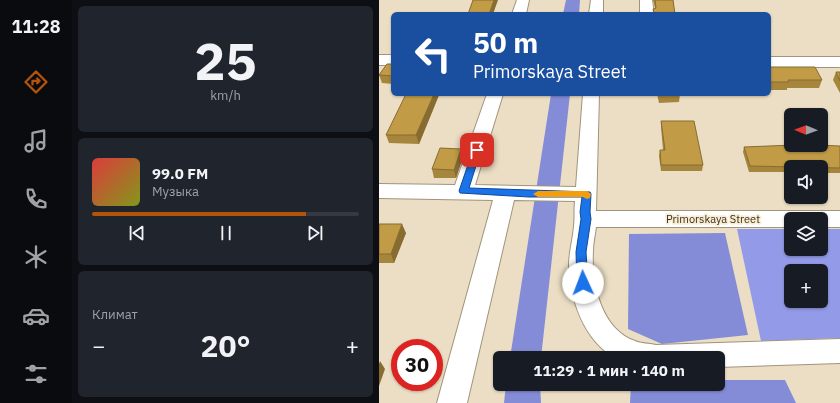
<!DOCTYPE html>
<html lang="ru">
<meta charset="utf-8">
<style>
body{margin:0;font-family:"IBM Plex Sans",sans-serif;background:#20242c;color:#f1f3f6;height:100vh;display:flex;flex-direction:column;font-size:15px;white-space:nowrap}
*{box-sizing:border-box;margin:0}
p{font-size:13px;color:#9ea1a6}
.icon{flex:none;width:22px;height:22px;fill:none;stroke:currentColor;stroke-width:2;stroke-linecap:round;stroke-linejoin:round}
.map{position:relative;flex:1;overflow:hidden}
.sheet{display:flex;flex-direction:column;gap:6px;padding:6px;background:#0d0f14;width:307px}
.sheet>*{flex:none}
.top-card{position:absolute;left:12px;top:12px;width:380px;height:84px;border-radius:6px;box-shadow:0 1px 3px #0004;background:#1a4fa0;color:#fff;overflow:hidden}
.needle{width:26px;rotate:271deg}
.fabs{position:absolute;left:405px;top:108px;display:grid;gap:8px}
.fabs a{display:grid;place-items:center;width:44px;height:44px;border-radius:6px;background:#171b24;box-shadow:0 1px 3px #0004;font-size:20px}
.speed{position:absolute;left:12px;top:339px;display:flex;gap:8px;font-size:20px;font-weight:700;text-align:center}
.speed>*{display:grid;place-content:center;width:52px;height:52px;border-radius:50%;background:#171b24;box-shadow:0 1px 3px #0004;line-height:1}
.speed .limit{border:6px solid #d22;background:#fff;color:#111}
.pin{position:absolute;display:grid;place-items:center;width:34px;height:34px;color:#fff;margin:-17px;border-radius:8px;box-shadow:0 2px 6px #0006}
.me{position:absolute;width:44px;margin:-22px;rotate:358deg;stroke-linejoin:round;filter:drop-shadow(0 0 3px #0008)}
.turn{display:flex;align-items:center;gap:14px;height:84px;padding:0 16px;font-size:18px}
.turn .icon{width:52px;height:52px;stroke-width:2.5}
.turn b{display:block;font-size:28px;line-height:34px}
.big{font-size:30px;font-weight:700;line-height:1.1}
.sheet .card{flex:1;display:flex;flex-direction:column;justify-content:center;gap:6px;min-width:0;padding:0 14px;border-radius:6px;background:#20242c}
.sheet .dial{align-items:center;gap:0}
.dial b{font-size:52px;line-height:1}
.song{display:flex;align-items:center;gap:12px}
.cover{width:48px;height:48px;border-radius:6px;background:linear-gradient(135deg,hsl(0 70% 55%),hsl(70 70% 35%))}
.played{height:4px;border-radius:2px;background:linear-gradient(90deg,#b45309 80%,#363941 80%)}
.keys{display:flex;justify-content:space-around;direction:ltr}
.heat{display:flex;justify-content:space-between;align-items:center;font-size:22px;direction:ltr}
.trip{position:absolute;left:114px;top:351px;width:232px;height:40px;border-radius:6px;background:#171b24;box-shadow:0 1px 3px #0004;font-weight:700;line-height:40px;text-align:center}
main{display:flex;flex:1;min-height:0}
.tab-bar{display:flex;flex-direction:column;width:72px;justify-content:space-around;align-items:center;background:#090b0e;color:#9ea1a6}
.tab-bar .icon{width:28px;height:28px}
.tab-bar .on{color:#b45309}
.tab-bar b{font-size:18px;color:#f1f3f6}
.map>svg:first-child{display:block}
.forest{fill:#939be8;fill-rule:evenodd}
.water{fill:#848cd8}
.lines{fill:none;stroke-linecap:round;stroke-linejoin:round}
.minor-casing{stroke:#a0947c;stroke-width:2}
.minor{fill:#fff;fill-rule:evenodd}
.wall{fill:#a6853c}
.shaded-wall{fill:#876c31}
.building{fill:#c19b46;stroke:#876c31}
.route{fill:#1a73e8;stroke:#114b97}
.slow{fill:#f59e0b}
.labels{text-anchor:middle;stroke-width:3.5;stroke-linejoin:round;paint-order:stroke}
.street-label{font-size:11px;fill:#342f25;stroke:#f9ecd1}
</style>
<main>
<nav class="tab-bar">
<b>11:28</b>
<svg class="icon on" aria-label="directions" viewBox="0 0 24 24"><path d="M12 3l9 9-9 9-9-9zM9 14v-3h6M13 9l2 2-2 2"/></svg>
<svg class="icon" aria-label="music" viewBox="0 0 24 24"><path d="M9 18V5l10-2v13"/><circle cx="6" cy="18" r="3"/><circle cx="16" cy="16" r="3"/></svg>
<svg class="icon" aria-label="phone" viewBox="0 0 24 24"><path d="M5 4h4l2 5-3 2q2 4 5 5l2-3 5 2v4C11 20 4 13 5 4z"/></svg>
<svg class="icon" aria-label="climate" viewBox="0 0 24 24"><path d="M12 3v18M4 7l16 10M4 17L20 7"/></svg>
<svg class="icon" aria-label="car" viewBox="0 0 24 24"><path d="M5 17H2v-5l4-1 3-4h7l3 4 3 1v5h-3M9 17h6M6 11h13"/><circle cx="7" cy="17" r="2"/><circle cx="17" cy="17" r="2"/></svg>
<svg class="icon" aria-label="filters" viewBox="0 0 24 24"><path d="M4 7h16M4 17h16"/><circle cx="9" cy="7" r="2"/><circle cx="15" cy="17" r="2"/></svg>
</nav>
<section class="sheet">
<div class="card dial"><b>25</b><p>km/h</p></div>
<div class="card">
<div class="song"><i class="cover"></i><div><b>99.0 FM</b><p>Музыка</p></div></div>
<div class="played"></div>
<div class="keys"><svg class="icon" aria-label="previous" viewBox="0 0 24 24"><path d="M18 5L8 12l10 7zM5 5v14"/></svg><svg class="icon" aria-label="pause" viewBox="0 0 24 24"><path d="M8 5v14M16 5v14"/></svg><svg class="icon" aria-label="next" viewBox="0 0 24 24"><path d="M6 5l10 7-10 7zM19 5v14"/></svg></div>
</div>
<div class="card"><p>Климат</p>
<div class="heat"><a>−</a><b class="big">20°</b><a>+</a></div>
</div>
</section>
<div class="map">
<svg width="461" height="403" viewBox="0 0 461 403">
<rect width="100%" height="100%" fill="#ebdec4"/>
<path class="forest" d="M358 229H412V249H442V229H461V338L382 341ZM412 271H442V301H412Z"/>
<g class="water">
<path d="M187 0H201L200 14H184Z"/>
<path d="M172 94H191L162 358H131Z"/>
<path d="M346 233 369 335 283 344 249 329 250 234Z"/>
<path d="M339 380H406L417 403H251L252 384H339Z"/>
<path d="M127 384H161L162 403H125Z"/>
</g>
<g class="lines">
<g class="minor-casing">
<g id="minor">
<path d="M138 0H150L147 14H133Z"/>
<path d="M212 0H224V14H210Z"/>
<path d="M261 0H273L275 14H261Z"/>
<rect x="0" y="55" width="14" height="10"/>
<rect x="390" y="57" width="71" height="10"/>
<path d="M108 94H124L96 185 197 187 204 94H220L217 211H461V227H442V219H412V227H217C216 235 214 243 214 251 212 283 222 329 256 341 262 344 270 343 277 345L461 339V363L339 367V358H236C205 340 191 300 190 265 190 252 194 239 195 226 196 217 195 209 196 201L135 200 88 403H58L114 200 0 198V184L76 185Z"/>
</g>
</g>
<use href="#minor" class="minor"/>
</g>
<g class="wall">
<path d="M274 0H294L296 14H274V9L276 8Z"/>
<path d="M14 64V84L3 83 0 75Z"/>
<path d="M390 67 443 80 440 88H408V90H390Z"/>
<path d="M457 72H461V93L454 80Z"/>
<path d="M278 94H301L300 102 280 103Z"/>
<path d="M60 95 40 144 10 143 7 135Z"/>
<path d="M282 121 324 165 323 171H282L280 156 281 150H284L282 127Z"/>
<path d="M461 146V173H442V167H412V172H370L364 152 365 147Z"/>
<path d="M82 149 84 157 77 178H55L53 169Z"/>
<path d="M0 224 27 233 15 263H0Z"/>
</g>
<g class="shaded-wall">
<path d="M115 0H119L114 14H110Z"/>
<path d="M55 94H60V95L40 144 37 135Z"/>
<path d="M82 149 84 157 77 178 75 170Z"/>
<path d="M23 224 27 233 15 263 12 254Z"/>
<path d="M1 361 6 369 0 386V364Z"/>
</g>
<g class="building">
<path d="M94 0H115L110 14H89Z"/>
<path d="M276 0H294L296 14H275L274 9 277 8Z"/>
<path d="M8 64H14V76L0 75Z"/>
<path d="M390 67H436L443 80H409L410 82H390Z"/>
<path d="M457 72H461V81Z"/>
<path d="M27 94H55L37 135H7Z"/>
<path d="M280 94H301L280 95Z"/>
<path d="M282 121H315L324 165H282L281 150H286Z"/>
<path d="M415 145H438L461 146V168L371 166 365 147Z"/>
<path d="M61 148 82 149 75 170 53 169Z"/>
<path d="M0 224H23L12 254H0Z"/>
</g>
<path class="route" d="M98 147 102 150 90 188 211 192 212 194 211 212 212 219 207 252 209 283 207 286 204 287 200 286 198 283 197 252 202 219 201 212 203 197H150L81 193 80 191 94 150Z"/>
<path class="slow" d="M159 191H208L212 194 211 198 208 199 204 197H159L154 194Z"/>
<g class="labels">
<g class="street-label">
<text x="334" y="223">Primorskaya Street</text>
</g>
</g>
</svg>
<div class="fabs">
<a><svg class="needle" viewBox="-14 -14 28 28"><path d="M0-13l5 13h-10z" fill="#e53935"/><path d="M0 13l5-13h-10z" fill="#9ea1a6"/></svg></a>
<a><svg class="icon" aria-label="sound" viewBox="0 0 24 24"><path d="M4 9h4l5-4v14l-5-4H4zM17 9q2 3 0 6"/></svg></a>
<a><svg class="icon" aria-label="layers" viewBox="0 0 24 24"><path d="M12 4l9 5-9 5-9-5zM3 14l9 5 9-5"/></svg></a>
<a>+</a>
</div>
<div class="speed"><div class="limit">30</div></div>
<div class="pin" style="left:98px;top:150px;background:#d93025"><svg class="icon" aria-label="arrive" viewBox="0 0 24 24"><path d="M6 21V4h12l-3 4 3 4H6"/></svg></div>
<svg class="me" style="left:204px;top:283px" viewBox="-20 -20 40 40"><circle r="19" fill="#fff"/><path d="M0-13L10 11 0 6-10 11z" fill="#1a73e8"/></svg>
<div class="trip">11:29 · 1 мин · 140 m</div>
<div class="top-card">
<div class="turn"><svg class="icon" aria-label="left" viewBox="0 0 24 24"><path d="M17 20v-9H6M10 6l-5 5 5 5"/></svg><div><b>50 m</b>Primorskaya Street</div></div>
</div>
</div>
</main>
